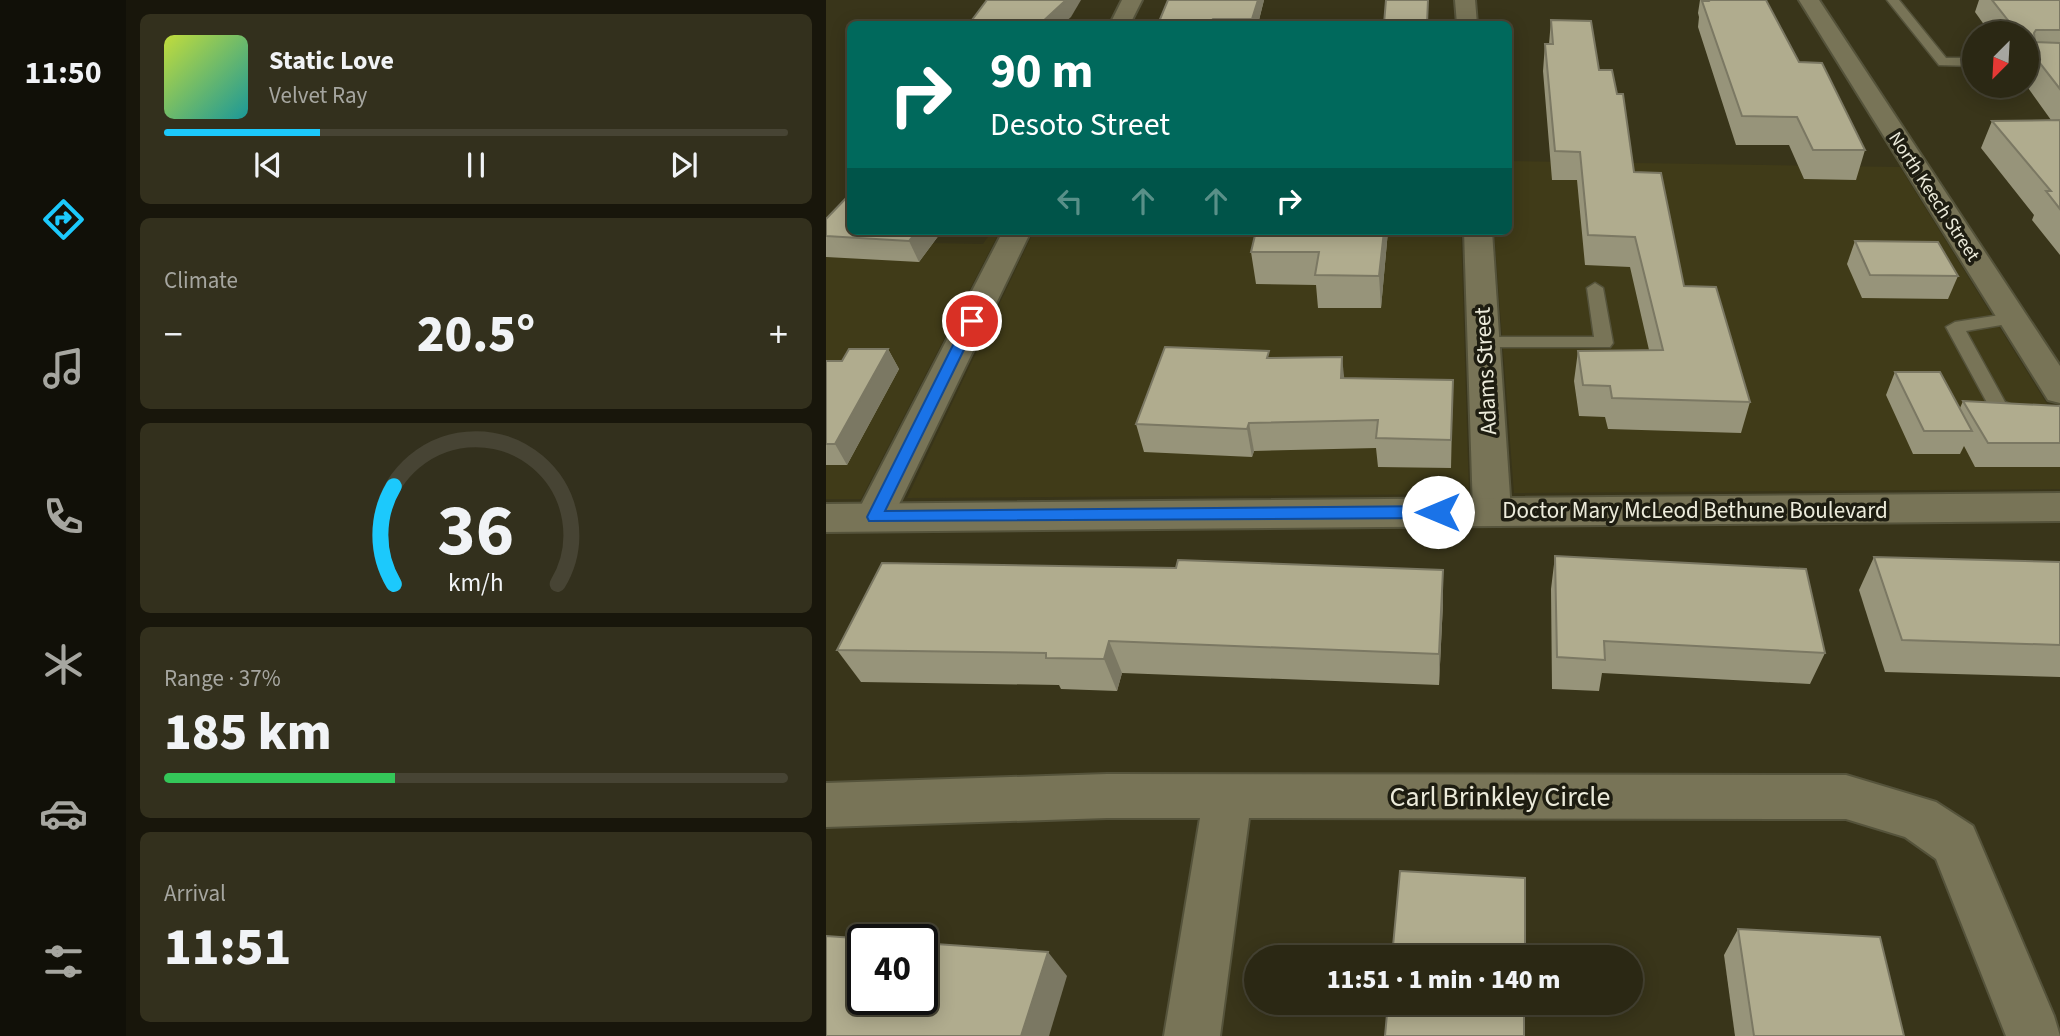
<!DOCTYPE html>
<meta charset="utf-8">
<style>
body{margin:0;font-family:"Source Sans 3",sans-serif;background:#33301d;color:#f1f3f6;height:100vh;display:flex;flex-direction:column;font-size:26px;white-space:nowrap}
*{box-sizing:border-box;margin:0}
p{font-size:23px;color:#a6a6a0}
.icon{flex:none;width:38px;height:38px;fill:none;stroke:currentColor;stroke-width:2;stroke-linecap:round;stroke-linejoin:round}
.map{position:relative;flex:1;overflow:hidden}
.sheet{display:flex;flex-direction:column;gap:14px;padding:14px;background:#18160b;width:700px}
.sheet>*{flex:none}
.hud{position:absolute;left:21px;top:21px;width:665px;height:214px;border-radius:10px;box-shadow:0 4px 18px #0003,0 0 0 2px #474434;background:#00695c;color:#fff;overflow:hidden}
.needle{width:46px;rotate:204deg}
.fabs{position:absolute;left:1136px;top:21px;display:grid;gap:14px}
.fabs a{display:grid;place-items:center;width:77px;height:77px;border-radius:50%;background:#2b2814;box-shadow:0 4px 18px #0003,0 0 0 2px #474434;font-size:35px}
.speed{position:absolute;left:21px;top:924px;display:flex;gap:14px;font-size:35px;font-weight:700;text-align:center}
.speed>*{display:grid;place-content:center;width:91px;height:91px;border-radius:50%;background:#2b2814;box-shadow:0 4px 18px #0003,0 0 0 2px #474434;line-height:1}
.speed .limit{border:4px solid #111;border-radius:10px;background:#fff;color:#111}
.pin{position:absolute;display:grid;place-items:center;width:60px;height:60px;color:#fff;margin:-30px;border:4px solid #fff;border-radius:50%;box-shadow:0 2px 7px #0007}
.me{position:absolute;width:77px;margin:-38px;rotate:270deg;stroke-linejoin:round;filter:drop-shadow(0 0 5px #0008)}
.turn{display:flex;align-items:center;gap:24px;height:147px;padding:0 28px;font-size:32px}
.turn .icon{width:91px;height:91px;stroke-width:2.5}
.turn b{display:block;font-size:49px;line-height:60px}
.lanes{display:flex;align-items:center;height:66px;padding:0 28px;background:#0003;justify-content:center;gap:35px;direction:ltr}
.lanes .off{opacity:.35}
.big{font-size:52px;font-weight:800;line-height:1.1}
.sheet .card{flex:1;display:flex;flex-direction:column;justify-content:center;gap:10px;min-width:0;padding:0 24px;border-radius:10px;background:#33301d}
.sheet .dial{align-items:center;gap:0}
.dial svg{height:182px;overflow:visible;fill:none;stroke:#474434;stroke-width:7;stroke-linecap:round;text-anchor:middle}
.dial text{fill:#f1f3f6;stroke:none}
.song{display:flex;align-items:center;gap:21px}
.cover{width:84px;height:84px;border-radius:10px;background:linear-gradient(135deg,hsl(70 70% 55%),hsl(180 70% 35%))}
.played{height:7px;border-radius:4px;background:linear-gradient(90deg,#1cc9fc 25%,#474434 25%)}
.keys{display:flex;justify-content:space-around;direction:ltr}
.heat{display:flex;justify-content:space-between;align-items:center;font-size:38px;direction:ltr}
.charge{height:10px;border-radius:5px;background:linear-gradient(90deg,#34c759 37%,#474434 0)}
.trip{position:absolute;left:418px;top:945px;width:399px;height:70px;border-radius:35px;background:#2b2814;box-shadow:0 4px 18px #0003,0 0 0 2px #474434;font-weight:800;line-height:70px;text-align:center}
main{display:flex;flex:1;min-height:0}
.menu{display:flex;flex-direction:column;width:126px;justify-content:space-around;align-items:center;background:#111008;color:#a6a6a0}
.menu .icon{width:49px;height:49px}
.menu .current{color:#1cc9fc}
.menu b{font-size:32px;color:#f1f3f6}
.map>svg:first-child{display:block}
.built{fill:#403b18}
.lines{fill:none;stroke-linecap:round;stroke-linejoin:round}
.service-casing{stroke:#55533b;stroke-width:3}
.minor-casing{stroke:#55533b;stroke-width:4}
.tertiary-casing{stroke:#55533b;stroke-width:4}
.service{fill:#787457;fill-rule:evenodd}
.minor{fill:#787457;fill-rule:evenodd}
.tertiary{fill:#787457;fill-rule:evenodd}
.wall{fill:#97947a}
.shaded-wall{fill:#7b7863}
.building{fill:#b0ac8e;stroke:#7b7863;stroke-width:2}
.route{fill:#1a73e8;stroke:#114b97;stroke-width:2}
.labels{text-anchor:middle;stroke-width:7;stroke-linejoin:round;paint-order:stroke}
.far-street-label{font-size:19px;fill:#ecebdb;stroke:#1e1d11}
.street-label{font-size:23px;fill:#ecebdb;stroke:#1e1d11}
.near-street-label{font-size:28px;fill:#ecebdb;stroke:#1e1d11}
</style>
<main>
<nav class="menu">
<b>11:50</b>
<svg class="icon current" aria-label="directions" viewBox="0 0 24 24"><path d="M12 3l9 9-9 9-9-9zM9 14v-3h6M13 9l2 2-2 2"/></svg>
<svg class="icon" aria-label="music" viewBox="0 0 24 24"><path d="M9 18V5l10-2v13"/><circle cx="6" cy="18" r="3"/><circle cx="16" cy="16" r="3"/></svg>
<svg class="icon" aria-label="phone" viewBox="0 0 24 24"><path d="M5 4h4l2 5-3 2q2 4 5 5l2-3 5 2v4C11 20 4 13 5 4z"/></svg>
<svg class="icon" aria-label="climate" viewBox="0 0 24 24"><path d="M12 3v18M4 7l16 10M4 17L20 7"/></svg>
<svg class="icon" aria-label="car" viewBox="0 0 24 24"><path d="M5 17H2v-5l4-1 3-4h7l3 4 3 1v5h-3M9 17h6M6 11h13"/><circle cx="7" cy="17" r="2"/><circle cx="17" cy="17" r="2"/></svg>
<svg class="icon" aria-label="filters" viewBox="0 0 24 24"><path d="M4 7h16M4 17h16"/><circle cx="9" cy="7" r="2"/><circle cx="15" cy="17" r="2"/></svg>
</nav>
<section class="sheet">
<div class="card">
<div class="song"><i class="cover"></i><div><b>Static Love</b><p>Velvet Ray</p></div></div>
<div class="played"></div>
<div class="keys"><svg class="icon" aria-label="previous" viewBox="0 0 24 24"><path d="M18 5L8 12l10 7zM5 5v14"/></svg><svg class="icon" aria-label="pause" viewBox="0 0 24 24"><path d="M8 5v14M16 5v14"/></svg><svg class="icon" aria-label="next" viewBox="0 0 24 24"><path d="M6 5l10 7-10 7zM19 5v14"/></svg></div>
</div>
<div class="card"><p>Climate</p>
<div class="heat"><a>−</a><b class="big">20.5°</b><a>+</a></div>
</div>
<div class="card dial"><svg viewBox="0 0 100 80">
<path d="M14 69A42 42 0 1 1 86 69"/>
<path d="M14 69A42 42 0 0 1 14 26" stroke="#1cc9fc"/>
<text x="50" y="56" font-size="32" font-weight="700">36</text>
<text x="50" y="72" font-size="11">km/h</text>
</svg></div>
<div class="card"><p>Range · 37%</p><b class="big">185 km</b><div class="charge"></div></div>
<div class="card"><p>Arrival</p><b class="big">11:51</b></div>
</section>
<div class="map">
<svg width="1234" height="1036" viewBox="0 0 1234 1036">
<rect width="100%" height="100%" fill="#39351a"/>
<g class="built">
<path d="M683 161 1074 167 1234 425V489L688 493 668 231H682Z"/>
<path d="M166 231H174L35 499H0V241L157 244Z"/>
<path d="M208 231H635L643 494 81 498Z"/>
</g>
<g class="lines">
<g class="service-casing">
<g id="service">
<path d="M1061 0H1073L1120 58H1148V66L1113 65Z"/>
<path d="M769 283 777 288 787 343 784 347H657L648 342 657 337H768L761 288Z"/>
<path d="M1187 313 1196 318 1193 322 1140 331 1179 402 1209 415 1234 416V428L1206 427 1165 410 1120 327 1129 322Z"/>
</g>
</g>
<g class="minor-casing">
<g id="minor">
<path d="M296 0H316L304 24H284Z"/>
<path d="M629 0H649L651 24H631Z"/>
<path d="M973 0H993L1234 366V403L1222 400Z"/>
<path d="M177 231H205L62 527 48 531 34 527 29 517Z"/>
<path d="M638 231H666L685 511 680 521 666 525 652 521 647 511Z"/>
<path d="M281 774 1020 775 1110 802 1147 826 1228 1016 1234 1036H1180L1110 859 1079 837 1020 819 423 818 394 1036H338L374 818H281L0 827V783Z"/>
</g>
</g>
<g class="tertiary-casing">
<path id="tertiary" d="M1234 493V521L0 532V504Z"/>
</g>
<use href="#service" class="service"/>
<use href="#minor" class="minor"/>
<use href="#tertiary" class="tertiary"/>
</g>
<g class="wall">
<path d="M438 0 432 24H332Z"/>
<path d="M874 0H940L973 62 1039 150 1030 180 978 179 963 145H910L872 27 873 17 872 13Z"/>
<path d="M1153 0H1234V255L1206 220 1208 215 1155 148 1166 121 1225 120 1200 85V33H1164L1149 12Z"/>
<path d="M725 20 773 70 808 172 858 286 924 402 915 433 782 429 779 417 753 416 748 381 752 351 823 350 804 267 759 265 751 180H726L717 71 719 44H723Z"/>
<path d="M0 219 24 231H116L93 262 0 257Z"/>
<path d="M430 231H562L555 308H492L490 285 430 284 425 252Z"/>
<path d="M1029 241 1132 276 1122 299 1036 298 1021 264Z"/>
<path d="M62 349 73 369 21 465H0V361H16Z"/>
<path d="M445 358 518 378 627 380 625 468 552 467 550 448 428 451 426 457 318 452 310 424Z"/>
<path d="M1069 372 1134 408 1137 401 1234 406V467H1149L1138 446 1134 454H1087L1060 395Z"/>
<path d="M729 556 999 653 984 684 776 673 773 691 726 689 725 589Z"/>
<path d="M1048 557 1234 562V677L1059 672 1033 590Z"/>
<path d="M617 603 613 685 296 673 291 691 235 689 233 685 35 682 11 650Z"/>
<path d="M912 929 1078 1036H909L898 955Z"/>
</g>
<g class="shaded-wall">
<path d="M240 0H255L245 17 237 24H214Z"/>
<path d="M432 0H438L432 24H427L426 19Z"/>
<path d="M91 231H116L93 262 83 241Z"/>
<path d="M558 231H562L555 308 553 276Z"/>
<path d="M62 349 73 369 21 465 9 444Z"/>
<path d="M516 357 519 385 515 378Z"/>
<path d="M423 423 428 451 426 457 421 429Z"/>
<path d="M617 570V603L613 685V654Z"/>
<path d="M283 641 296 673 291 691 278 659Z"/>
<path d="M222 952 241 976 223 1036H195Z"/>
</g>
<g class="building">
<path d="M161 0H240L214 24H143Z"/>
<path d="M342 0H432L426 19H387L382 24H332Z"/>
<path d="M560 0H602L601 24H558Z"/>
<path d="M881 0H940L973 62 996 63 1039 150H987L971 117 916 116 876 1H882Z"/>
<path d="M1166 0H1234V30H1210L1208 33 1209 42 1234 43V89L1200 45V33H1192Z"/>
<path d="M725 20 765 21 773 70H786L791 94H797L808 172 835 173 858 286 890 287 924 402 786 398 784 386 757 385 752 351 837 350 809 237 762 235 754 152 729 151 719 44H727Z"/>
<path d="M1234 120V209L1220 191H1225L1166 121Z"/>
<path d="M24 194V231H91L83 241 0 236V219Z"/>
<path d="M430 231H558L553 276 489 275 493 252H425Z"/>
<path d="M1029 241 1112 242 1132 276 1044 275Z"/>
<path d="M339 347 443 351 441 358 516 357 515 378 627 380 625 440 550 438 552 420 423 423 421 429 310 424Z"/>
<path d="M23 349H62L9 444H0V361H16Z"/>
<path d="M1069 372H1114L1146 431H1098Z"/>
<path d="M1137 401 1234 406V443H1162Z"/>
<path d="M729 556 980 569 999 653 778 641 779 660 731 657Z"/>
<path d="M1048 557 1234 562V645L1076 640Z"/>
<path d="M352 560 617 570 613 654 283 641 278 659 220 658V653L11 650 56 563 350 568Z"/>
<path d="M574 871 699 878V957H566Z"/>
<path d="M912 929 1054 937 1078 1036H928Z"/>
<path d="M0 936 57 940H37V999H96V943L222 952 195 1036H0Z"/>
<path d="M562 1003H698V1036H559Z"/>
</g>
<path class="route" d="M146 317 152 321 59 511 612 506 620 512 612 518 43 521 41 517 139 321Z"/>
<g class="labels">
<g class="far-street-label">
<text transform="translate(1109 196) rotate(57)" y="7">North Keech Street</text>
</g>
<g class="street-label">
<text transform="translate(659 371) rotate(-93)" y="8">Adams Street</text>
<text x="869" y="518">Doctor Mary McLeod Bethune Boulevard</text>
</g>
<g class="near-street-label">
<text x="674" y="806">Carl Brinkley Circle</text>
</g>
</g>
</svg>
<div class="fabs">
<a><svg class="needle" viewBox="-14 -14 28 28"><path d="M0-13l5 13h-10z" fill="#e53935"/><path d="M0 13l5-13h-10z" fill="#a6a6a0"/></svg></a>
</div>
<div class="speed"><div class="limit">40</div></div>
<div class="pin" style="left:146px;top:321px;background:#d93025"><svg class="icon" aria-label="arrive" viewBox="0 0 24 24"><path d="M6 21V4h12l-3 4 3 4H6"/></svg></div>
<svg class="me" style="left:612px;top:512px" viewBox="-20 -20 40 40"><circle r="19" fill="#fff"/><path d="M0-13L10 11 0 6-10 11z" fill="#1a73e8"/></svg>
<div class="trip">11:51 · 1 min · 140 m</div>
<div class="hud">
<div class="turn"><svg class="icon" aria-label="right" viewBox="0 0 24 24"><path d="M7 20v-9h11M14 6l5 5-5 5"/></svg><div><b>90 m</b>Desoto Street</div></div>
<div class="lanes"><svg class="icon off" aria-label="left" viewBox="0 0 24 24"><path d="M17 20v-9H6M10 6l-5 5 5 5"/></svg><svg class="icon off" aria-label="ahead" viewBox="0 0 24 24"><path d="M12 20V5M6 11l6-6 6 6"/></svg><svg class="icon off" aria-label="ahead" viewBox="0 0 24 24"><path d="M12 20V5M6 11l6-6 6 6"/></svg><svg class="icon" aria-label="right" viewBox="0 0 24 24"><path d="M7 20v-9h11M14 6l5 5-5 5"/></svg></div>
</div>
</div>
</main>
